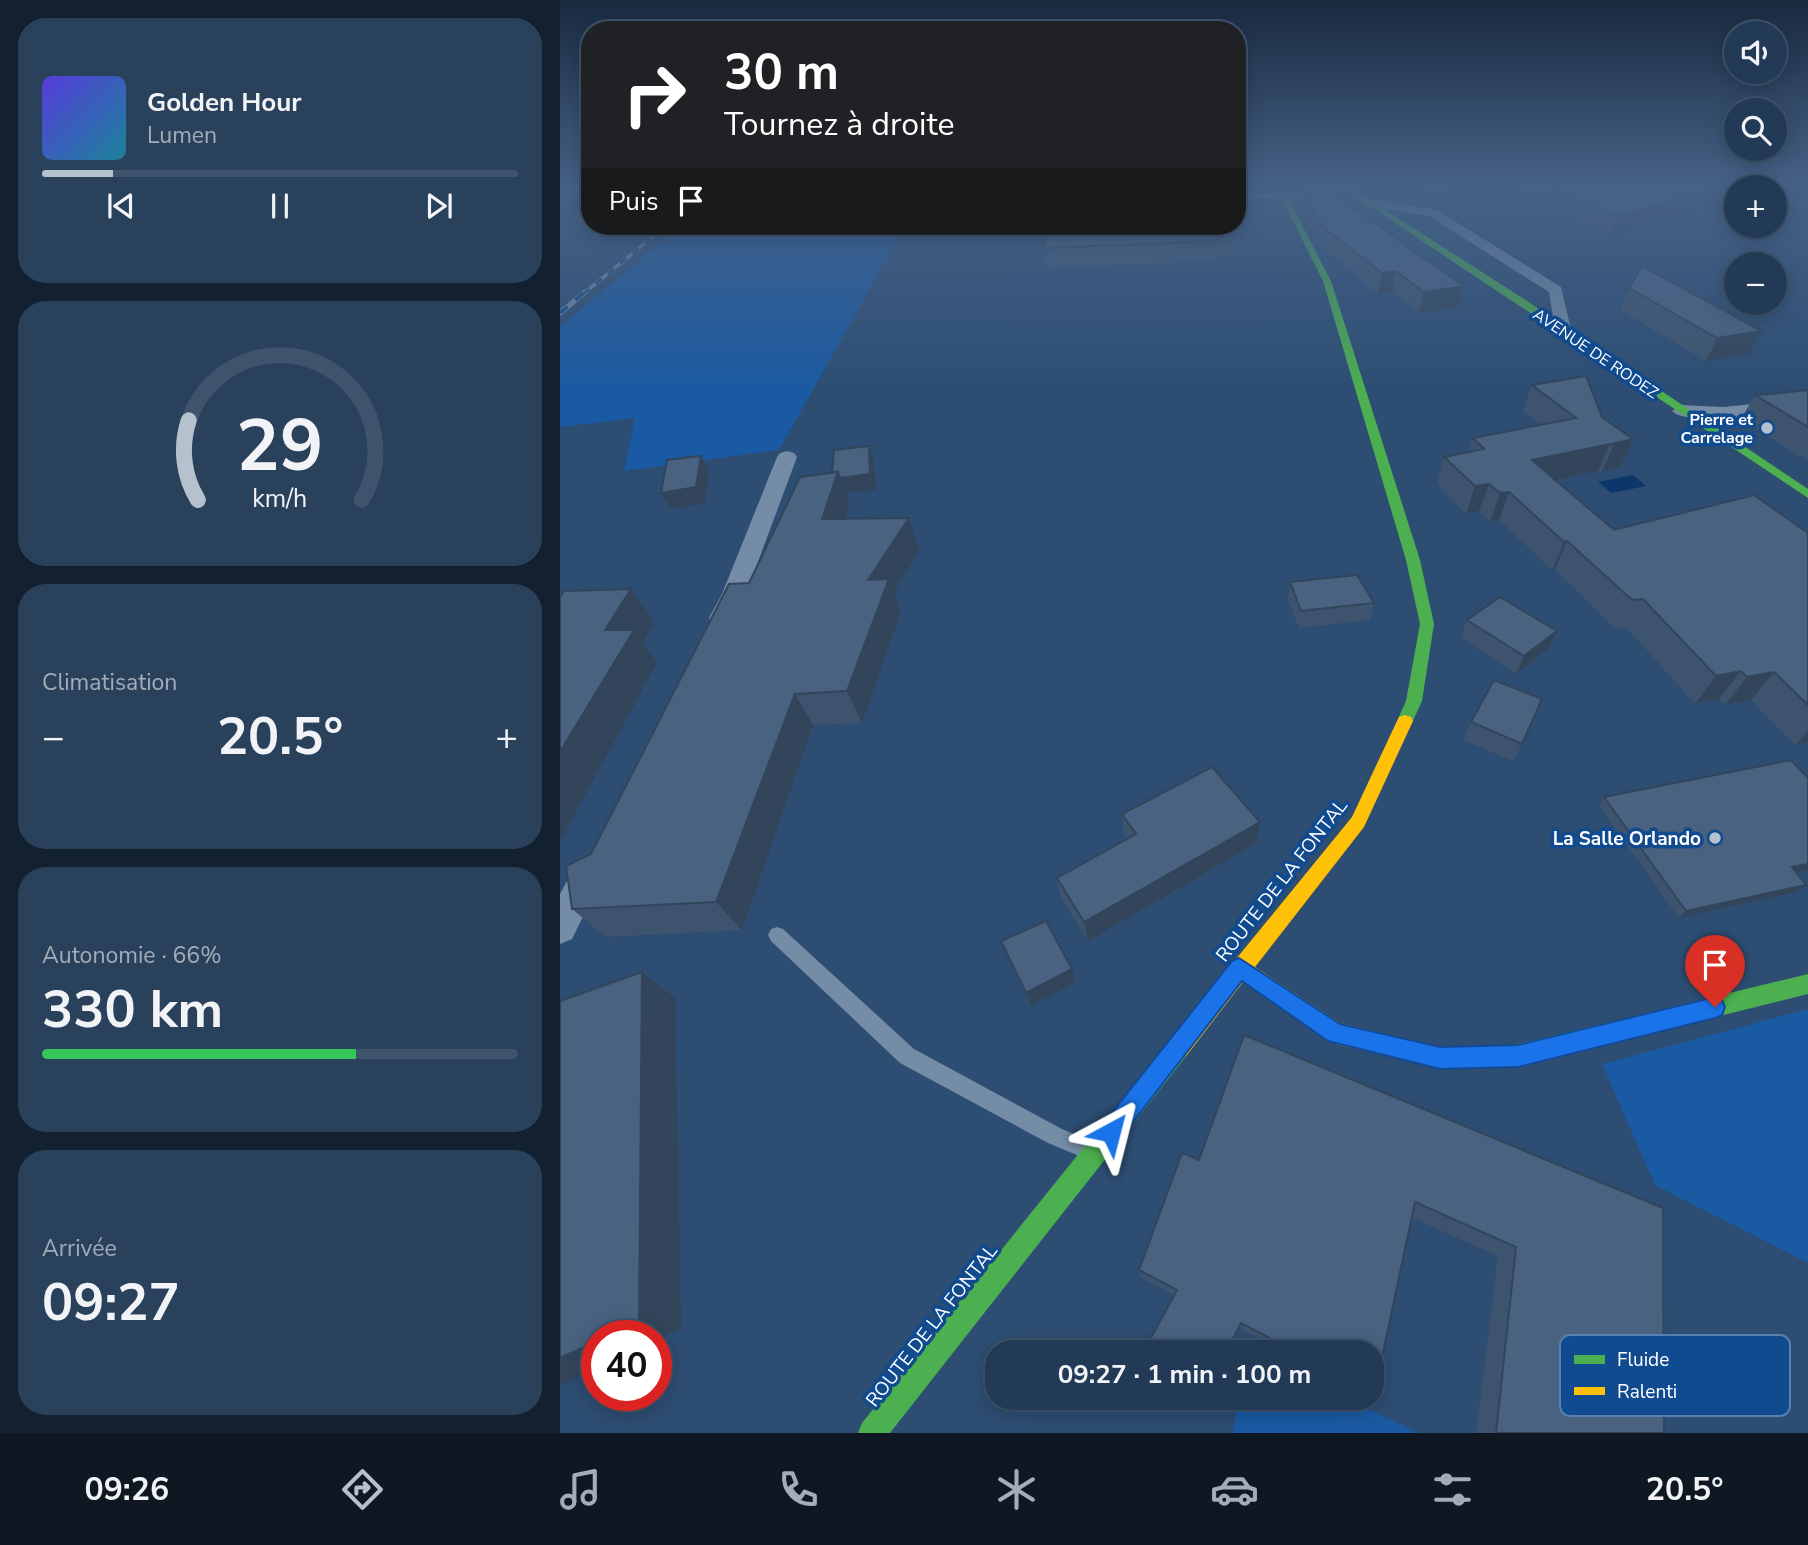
<!DOCTYPE html>
<html lang="fr">
<meta charset="utf-8">
<style>
body{margin:0;font-family:"Nunito Sans",sans-serif;background:#2a415c;color:#f1f3f6;height:100vh;display:flex;flex-direction:column;font-size:26px;white-space:nowrap}
*{box-sizing:border-box;margin:0}
p{font-size:23px;color:#a2adb9}
.icon{flex:none;width:38px;height:38px;fill:none;stroke:currentColor;stroke-width:2;stroke-linecap:round;stroke-linejoin:round}
.map{position:relative;flex:1;overflow:hidden}
.details{display:flex;flex-direction:column;gap:18px;padding:18px;background:#13202f;width:560px}
.details>*{flex:none}
.top-card{position:absolute;left:21px;top:21px;width:665px;height:214px;border-radius:28px;box-shadow:0 4px 18px #0003,0 0 0 2px #3f546c;background:#202124;color:#fff;overflow:hidden}
.fabs{position:absolute;left:1164px;top:21px;display:grid;gap:14px}
.fabs a{display:grid;place-items:center;width:63px;height:63px;border-radius:50%;background:#223a56;box-shadow:0 4px 18px #0003,0 0 0 2px #3f546c;font-size:35px}
.speed{position:absolute;left:21px;top:1320px;display:flex;gap:14px;font-size:35px;font-weight:700;text-align:center}
.speed>*{display:grid;place-content:center;width:91px;height:91px;border-radius:50%;background:#223a56;box-shadow:0 4px 18px #0003,0 0 0 2px #3f546c;line-height:1}
.speed .limit{border:10px solid #d22;background:#fff;color:#111}
.pin{position:absolute;display:grid;place-items:center;width:60px;height:60px;color:#fff;margin:-72px -30px;border-radius:50% 50% 50% 0;rotate:-45deg;box-shadow:0 0 7px #0007}
.pin .icon{rotate:45deg}
.me{position:absolute;width:77px;margin:-38px;rotate:38deg;stroke-linejoin:round;filter:drop-shadow(0 0 5px #0008)}
.turn{display:flex;align-items:center;gap:24px;height:147px;padding:0 28px;font-size:32px}
.turn .icon{width:91px;height:91px;stroke-width:2.5}
.turn b{display:block;font-size:49px;line-height:60px}
.then{display:flex;align-items:center;height:66px;padding:0 28px;background:#0003;gap:14px;font-size:26px}
.big{font-size:52px;font-weight:700;line-height:1.1}
.details .widget{flex:1;display:flex;flex-direction:column;justify-content:center;gap:10px;min-width:0;padding:0 24px;border-radius:28px;background:#2a415c}
.details .dial{align-items:center;gap:0}
.dial svg{height:182px;overflow:visible;fill:none;stroke:#3f546c;stroke-width:7;stroke-linecap:round;text-anchor:middle}
.dial text{fill:#f1f3f6;stroke:none}
.song{display:flex;align-items:center;gap:21px}
.cover{width:84px;height:84px;border-radius:10px;background:linear-gradient(135deg,hsl(250 70% 55%),hsl(190 70% 35%))}
.played{height:7px;border-radius:4px;background:linear-gradient(90deg,#b6c1ce 15%,#3f546c 15%)}
.keys{display:flex;justify-content:space-around;direction:ltr}
.heat{display:flex;justify-content:space-between;align-items:center;font-size:38px;direction:ltr}
.charge{height:10px;border-radius:5px;background:linear-gradient(90deg,#34c759 66%,#3f546c 0)}
.trip{position:absolute;left:425px;top:1340px;width:399px;height:70px;border-radius:28px;background:#223a56;box-shadow:0 4px 18px #0003,0 0 0 2px #3f546c;font-weight:700;line-height:70px;text-align:center}
.dock{display:flex;height:112px;justify-content:space-around;align-items:center;background:#0e1722;color:#a2adb9}
.dock .icon{width:49px;height:49px}
.dock .active{color:#b6c1ce}
.dock b{font-size:32px;color:#f1f3f6}
main{display:flex;flex:1;min-height:0}
.map>svg:first-child{display:block}
.green{fill:#1a5aa2}
.water{fill:#0c376b}
.lines{fill:none;stroke-linecap:round;stroke-linejoin:round}
.lane{fill:#748ca6;fill-rule:evenodd}
.street{fill:#748ca6;fill-rule:evenodd}
.fast{fill:#4caf50;fill-rule:evenodd}
.slow{fill:#ffc107;fill-rule:evenodd}
.rail-far1-casing{stroke:#788da5;stroke-width:3.5}
.rail-casing{stroke:#788da5;stroke-width:5}
.rail-far1{stroke:#104a8f;stroke-width:2.5;stroke-dasharray:8;stroke-linecap:butt}
.rail{stroke:#104a8f;stroke-width:3.5;stroke-dasharray:10;stroke-linecap:butt}
.wall{fill:#3e546e}
.shaded-wall{fill:#32455a}
.building{fill:#486280;stroke:#32455a;stroke-width:2}
.route{fill:#1a73e8;stroke:#114b97;stroke-width:2}
.poi-dot{fill:#b6c1ce;stroke:#104a8f;stroke-width:2.5}
.labels{text-anchor:middle;stroke-width:7;stroke-linejoin:round;paint-order:stroke}
.far-street-label{font-size:16px;fill:#fff;stroke:#104a8f}
.far-poi-label{font-size:16px;font-weight:bold;fill:#fff;stroke:#104a8f;text-anchor:end}
.poi-label{font-size:19px;font-weight:bold;fill:#fff;stroke:#104a8f;text-anchor:end}
.street-label{font-size:19px;fill:#fff;stroke:#104a8f}
.key{fill:#104a8f;stroke:#5880b1;stroke-width:2}
.key-label{font-size:19px;fill:#fff}
</style>
<main>
<section class="details">
<div class="widget">
<div class="song"><i class="cover"></i><div><b>Golden Hour</b><p>Lumen</p></div></div>
<div class="played"></div>
<div class="keys"><svg class="icon" aria-label="previous" viewBox="0 0 24 24"><path d="M18 5L8 12l10 7zM5 5v14"/></svg><svg class="icon" aria-label="pause" viewBox="0 0 24 24"><path d="M8 5v14M16 5v14"/></svg><svg class="icon" aria-label="next" viewBox="0 0 24 24"><path d="M6 5l10 7-10 7zM19 5v14"/></svg></div>
</div>
<div class="widget dial"><svg viewBox="0 0 100 80">
<path d="M14 69A42 42 0 1 1 86 69"/>
<path d="M14 69A42 42 0 0 1 10 34" stroke="#b6c1ce"/>
<text x="50" y="56" font-size="32" font-weight="700">29</text>
<text x="50" y="72" font-size="11">km/h</text>
</svg></div>
<div class="widget"><p>Climatisation</p>
<div class="heat"><a>−</a><b class="big">20.5°</b><a>+</a></div>
</div>
<div class="widget"><p>Autonomie · 66%</p><b class="big">330 km</b><div class="charge"></div></div>
<div class="widget"><p>Arrivée</p><b class="big">09:27</b></div>
</section>
<div class="map">
<svg width="1248" height="1433" viewBox="0 0 1248 1433">
<rect width="100%" height="100%" fill="#2d4d72"/>
<g class="green">
<path d="M120 226H345L219 450 64 471 75 418 0 427V327Z"/>
<path d="M1248 1009V1263L1095 1185 1042 1064Z"/>
<path d="M678 1398H785L859 1433H673Z"/>
</g>
<path class="water" d="M1073 475 1086 486 1051 493 1038 482Z"/>
<g class="lines">
<g class="lane">
<path d="M740 193 738 196 677 199V195Z"/>
<path d="M217 927 223 929 354 1049 502 1129 531 1141 534 1148 531 1155 524 1158 488 1143 340 1063 211 941 208 935 211 929Z"/>
</g>
<g class="street">
<path d="M810 199 877 210 1001 287 1011 329 1003 334 995 329 989 292 869 216 806 206 804 203Z"/>
<path d="M1248 398V410C1224 412 1125 427 1112 411L1121 405 1164 407Z"/>
<path d="M227 451 234 453 237 457 186 594 170 624 161 626 152 624 149 618 162 594 217 457 220 453Z"/>
<path d="M28 859 40 864 44 874 12 939 0 944V894L16 864Z"/>
</g>
<g class="fast">
<path d="M766 189H793L964 299 1248 489V498L787 191 740 196 730 202 771 281 860 560 874 624 862 701 851 725H839L837 721 846 701 860 624 846 560 763 281 723 201 736 193Z"/>
<path d="M1248 974V994L954 1067 946 1064 943 1056 946 1048 954 1045Z"/>
<path d="M619 1036 627 1039 630 1047 627 1055 330 1433H298L302 1423 611 1039Z"/>
</g>
<path class="slow" d="M845 715 851 717 853 721 804 827 695 967 780 1023 880 1047 954 1045 962 1048 965 1056 962 1064 954 1067 880 1069 776 1044 683 982 627 1055 619 1058 611 1055 608 1047 611 1039 669 968 672 961 676 959 792 817 837 721 839 717Z"/>
<g class="rail-far1-casing">
<path id="rail-far1" d="M23 294 106 226"/>
</g>
<g class="rail-casing">
<path id="rail" d="M0 313 25 292"/>
</g>
<use href="#rail-far1" class="rail-far1"/>
<use href="#rail" class="rail"/>
</g>
<g class="wall">
<path d="M868 189H909L899 204 867 195Z"/>
<path d="M959 189H1165L1159 204 1049 235 958 194Z"/>
<path d="M743 190 904 286 899 307 859 313 832 292 818 294 762 247 741 208Z"/>
<path d="M485 226 681 235 680 255 657 256 656 261 487 268 485 248Z"/>
<path d="M1069 288 1202 331 1189 354 1146 361 1060 310Z"/>
<path d="M972 385 1042 417 1073 439 1060 467 1042 471 1041 473 1038 471 996 481 1054 530 1248 533V742L1235 745 1191 700 1165 705 1159 699 1135 704 1067 628 1056 629 995 570H992L939 520 930 521 919 511 906 514 877 484 884 457 909 452 913 438 980 425 963 411Z"/>
<path d="M1248 390V461L1181 419 1195 395Z"/>
<path d="M309 446 314 461 316 490 286 493 290 504 286 519 359 551 334 592 341 612 302 723 253 725 182 930 46 937 12 909 31 854 189 583Z"/>
<path d="M730 582 814 603 810 620 739 628 728 599Z"/>
<path d="M907 620 997 631 988 649 956 674 901 638Z"/>
<path d="M911 722 962 744 953 761 903 740Z"/>
<path d="M1248 778V870L1236 872 1246 885 1236 892 1119 918 1039 806 1044 797Z"/>
<path d="M562 814 700 822 697 843 528 941 501 898 497 878 567 839 564 835Z"/>
<path d="M441 941 515 983 471 1006 447 956Z"/>
<path d="M639 1160 1103 1208 1104 1433H916L938 1256 851 1217 815 1391 812 1392V1353H727L679 1328 666 1353H587L585 1349 614 1295 581 1278 579 1270Z"/>
</g>
<g class="shaded-wall">
<path d="M904 189H909L899 204 902 192Z"/>
<path d="M1153 189H1165L1159 204 1049 235 1057 216Z"/>
<path d="M836 271 832 292 818 294 822 273Z"/>
<path d="M904 286 899 307 859 313 864 292Z"/>
<path d="M1202 331 1189 354 1146 361 1157 338Z"/>
<path d="M1073 439 1060 467 1042 471 1053 446 1052 444Z"/>
<path d="M1050 444 1038 471 962 488 972 460Z"/>
<path d="M309 446 314 461 316 490 286 493 290 504 276 551 262 519 278 472Z"/>
<path d="M141 456 149 472 145 503 111 509 101 493Z"/>
<path d="M929 484 919 511 906 514 915 486Z"/>
<path d="M949 492 939 520 930 521 940 493Z"/>
<path d="M349 518 359 551 334 592 341 612 302 723 287 691 308 580Z"/>
<path d="M1007 541 995 570H992L1004 542Z"/>
<path d="M71 589 94 622 83 642 97 663 0 841V752L45 630Z"/>
<path d="M997 631 988 649 956 674 964 656Z"/>
<path d="M1181 671 1159 699 1135 704 1156 676Z"/>
<path d="M1214 672 1191 700 1165 705 1187 677Z"/>
<path d="M235 694 253 725 182 930 156 902Z"/>
<path d="M1248 731V742L1235 745Z"/>
<path d="M700 822 697 843 528 941 524 922Z"/>
<path d="M1248 864V870L1223 875 1232 867Z"/>
<path d="M1246 885 1236 892 1119 918 1126 911Z"/>
<path d="M512 969 515 983 471 1006 466 993Z"/>
<path d="M82 972 115 998 121 1328 96 1340V1335H50Z"/>
<path d="M37 1341V1368L0 1385V1358Z"/>
</g>
<g class="building">
<path d="M753 189H766L904 286 864 292 836 271 822 273 764 228 743 190Z"/>
<path d="M891 189H904L902 192Z"/>
<path d="M993 189H1153L1057 216Z"/>
<path d="M485 226H677L681 235 655 236 657 241 485 248Z"/>
<path d="M1082 266 1202 331 1157 338 1069 288Z"/>
<path d="M1026 376 1042 417 1073 439 1052 444 1053 446 1050 444 972 460 1054 530 1194 495 1248 533V705L1214 672 1187 677 1181 671 1156 676 1083 599 1072 600 1007 541 1004 542 949 492 940 493 929 484 915 486 884 457 924 449 913 438 1016 418 972 385Z"/>
<path d="M1248 390V427L1195 395 1212 394Z"/>
<path d="M309 446 310 474 280 478 278 472 272 473 274 450Z"/>
<path d="M141 456 136 487 101 493 107 460Z"/>
<path d="M278 472 262 519 349 518 308 580 329 579 287 691 235 694 156 902 12 909 6 866 31 854 169 584 189 583 240 477Z"/>
<path d="M797 575 814 603 741 611 730 582Z"/>
<path d="M71 589 45 630H74L0 752V597L4 591Z"/>
<path d="M940 597 997 631 964 656 907 620Z"/>
<path d="M934 680 982 699 962 744 911 722Z"/>
<path d="M1231 760 1248 778V864L1232 867 1246 885 1126 911 1044 797Z"/>
<path d="M652 767 700 822 524 922 497 878 576 834 562 814Z"/>
<path d="M486 921 512 969 466 993 441 941Z"/>
<path d="M82 972 79 1321 50 1335H37V1341L0 1358V1001Z"/>
<path d="M684 1035 1103 1208 1104 1433H936L956 1247 855 1202 815 1391 812 1390V1353H739L681 1323 666 1353H589L585 1349 617 1290 579 1270 622 1153 639 1160Z"/>
</g>
<linearGradient id="sky" x2="0" y2="1"><stop stop-color="#192a3f"/><stop offset="0.48" stop-color="#466287"/><stop offset="1" stop-color="#466287" stop-opacity="0"/></linearGradient>
<rect width="1248" height="390" fill="url(#sky)"/>
<path class="route" d="M679 958 780 1024 880 1047 958 1045 1155 997 1162 1000 1165 1007 1162 1015 1155 1018 958 1067 880 1069 768 1041 682 981 559 1140 551 1144 543 1140 539 1132 543 1124 672 961Z"/>
<g class="poi-dot">
<circle cx="1207" cy="428" r="7"/>
<circle cx="1155" cy="838" r="7"/>
</g>
<g class="labels">
<g class="far-street-label">
<text transform="translate(1036 353) rotate(34)" y="6">AVENUE DE RODEZ</text>
</g>
<g class="far-poi-label">
<text x="1193" y="425">Pierre et<tspan x="1193" dy="18">Carrelage</tspan></text>
</g>
<g class="poi-label">
<text x="1141" y="845">La Salle Orlando</text>
</g>
<g class="street-label">
<text transform="translate(721 880) rotate(-52)" y="7">ROUTE DE LA FONTAL</text>
<text transform="translate(371 1325) rotate(-52)" y="7">ROUTE DE LA FONTAL</text>
</g>
</g>
<rect x="1000" y="1335" width="230" height="81" rx="10" class="key"/>
<rect x="1014" y="1355" width="31" height="9" fill="#4caf50"/>
<rect x="1014" y="1387" width="31" height="8" fill="#ffc107"/>
<g class="key-label">
<text x="1057" y="1366">Fluide</text>
<text x="1057" y="1398">Ralenti</text>
</g>
</svg>
<div class="fabs">
<a><svg class="icon" aria-label="sound" viewBox="0 0 24 24"><path d="M4 9h4l5-4v14l-5-4H4zM17 9q2 3 0 6"/></svg></a>
<a><svg class="icon" aria-label="search" viewBox="0 0 24 24"><circle cx="10" cy="10" r="6"/><path d="M15 15l6 6"/></svg></a>
<a>+</a>
<a>−</a>
</div>
<div class="speed"><div class="limit">40</div></div>
<div class="pin" style="left:1155px;top:1007px;background:#d93025"><svg class="icon" aria-label="arrive" viewBox="0 0 24 24"><path d="M6 21V4h12l-3 4 3 4H6"/></svg></div>
<svg class="me" style="left:551px;top:1132px" viewBox="-20 -20 40 40"><path d="M0-17L14 15 0 8-14 15z" fill="#1a73e8" stroke="#fff" stroke-width="4"/></svg>
<div class="trip">09:27 · 1 min · 100 m</div>
<div class="top-card">
<div class="turn"><svg class="icon" aria-label="right" viewBox="0 0 24 24"><path d="M7 20v-9h11M14 6l5 5-5 5"/></svg><div><b>30 m</b>Tournez à droite</div></div>
<div class="then">Puis<svg class="icon" aria-label="arrive" viewBox="0 0 24 24"><path d="M6 21V4h12l-3 4 3 4H6"/></svg></div>
</div>
</div>
</main>
<nav class="dock">
<b>09:26</b>
<svg class="icon active" aria-label="directions" viewBox="0 0 24 24"><path d="M12 3l9 9-9 9-9-9zM9 14v-3h6M13 9l2 2-2 2"/></svg>
<svg class="icon" aria-label="music" viewBox="0 0 24 24"><path d="M9 18V5l10-2v13"/><circle cx="6" cy="18" r="3"/><circle cx="16" cy="16" r="3"/></svg>
<svg class="icon" aria-label="phone" viewBox="0 0 24 24"><path d="M5 4h4l2 5-3 2q2 4 5 5l2-3 5 2v4C11 20 4 13 5 4z"/></svg>
<svg class="icon" aria-label="climate" viewBox="0 0 24 24"><path d="M12 3v18M4 7l16 10M4 17L20 7"/></svg>
<svg class="icon" aria-label="car" viewBox="0 0 24 24"><path d="M5 17H2v-5l4-1 3-4h7l3 4 3 1v5h-3M9 17h6M6 11h13"/><circle cx="7" cy="17" r="2"/><circle cx="17" cy="17" r="2"/></svg>
<svg class="icon" aria-label="filters" viewBox="0 0 24 24"><path d="M4 7h16M4 17h16"/><circle cx="9" cy="7" r="2"/><circle cx="15" cy="17" r="2"/></svg>
<b>20.5°</b>
</nav>
